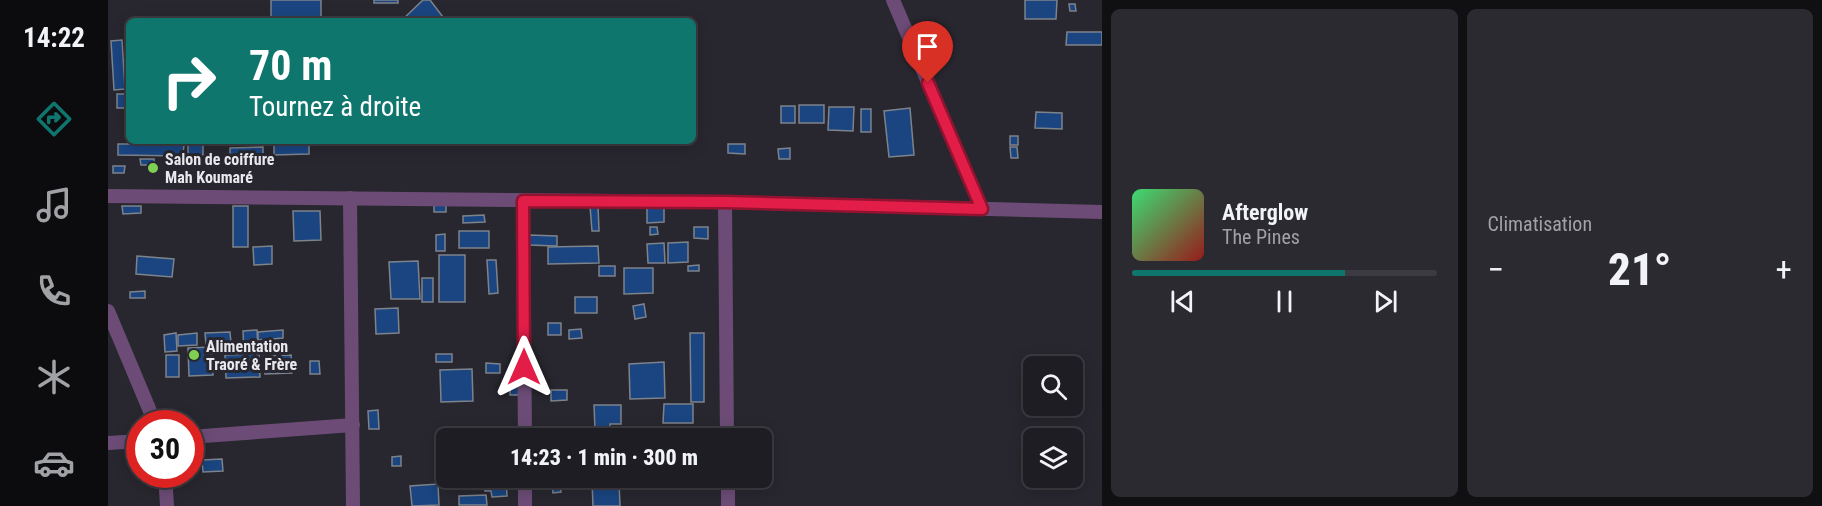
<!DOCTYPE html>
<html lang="fr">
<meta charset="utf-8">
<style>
body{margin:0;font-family:"Roboto Condensed",sans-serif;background:#2b2a30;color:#f1f3f6;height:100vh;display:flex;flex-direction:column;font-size:22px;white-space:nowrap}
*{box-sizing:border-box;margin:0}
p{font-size:20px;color:#a1a2a6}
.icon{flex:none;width:33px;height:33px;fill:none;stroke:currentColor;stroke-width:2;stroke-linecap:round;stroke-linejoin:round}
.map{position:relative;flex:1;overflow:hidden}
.panel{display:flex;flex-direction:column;gap:9px;padding:9px;background:#101013;width:720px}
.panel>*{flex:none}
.guide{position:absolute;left:18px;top:18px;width:570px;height:126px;border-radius:9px;box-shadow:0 3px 15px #0003,0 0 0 2px #3c3b41;background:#0f766e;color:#fff;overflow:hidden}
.tools{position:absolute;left:915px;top:356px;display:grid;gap:12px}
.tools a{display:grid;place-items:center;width:60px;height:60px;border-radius:9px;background:#1e1d23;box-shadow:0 3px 15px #0003,0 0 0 2px #3c3b41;font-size:30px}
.speed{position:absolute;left:18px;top:410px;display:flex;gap:12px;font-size:30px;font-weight:700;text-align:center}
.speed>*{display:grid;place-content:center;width:78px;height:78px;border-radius:50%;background:#1e1d23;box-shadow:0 3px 15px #0003,0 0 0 2px #3c3b41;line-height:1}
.speed .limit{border:9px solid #d22;background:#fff;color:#111}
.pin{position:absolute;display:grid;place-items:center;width:51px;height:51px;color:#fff;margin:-62px -26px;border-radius:50% 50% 50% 0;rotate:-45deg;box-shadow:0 0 6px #0007}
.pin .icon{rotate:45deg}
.me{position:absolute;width:66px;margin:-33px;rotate:0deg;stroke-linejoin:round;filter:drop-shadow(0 0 4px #0008)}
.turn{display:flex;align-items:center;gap:21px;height:126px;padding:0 24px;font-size:27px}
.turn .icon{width:78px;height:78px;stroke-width:2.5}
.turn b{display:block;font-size:42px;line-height:51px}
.big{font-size:45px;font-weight:800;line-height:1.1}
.panel .widget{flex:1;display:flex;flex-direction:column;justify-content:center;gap:9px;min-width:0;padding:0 21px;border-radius:9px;background:#2b2a30}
.song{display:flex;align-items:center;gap:18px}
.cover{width:72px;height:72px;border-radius:9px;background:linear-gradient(135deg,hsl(140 70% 55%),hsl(0 70% 35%))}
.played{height:6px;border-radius:3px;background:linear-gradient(90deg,#0f766e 70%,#3c3b41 70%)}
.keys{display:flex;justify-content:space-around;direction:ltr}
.heat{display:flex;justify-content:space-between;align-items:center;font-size:33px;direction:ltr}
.panel .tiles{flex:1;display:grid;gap:9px;grid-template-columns:repeat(2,1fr)}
.trip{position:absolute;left:328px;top:428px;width:336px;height:60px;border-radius:9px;background:#1e1d23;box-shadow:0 3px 15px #0003,0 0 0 2px #3c3b41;font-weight:800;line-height:60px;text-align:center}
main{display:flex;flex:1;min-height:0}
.tab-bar{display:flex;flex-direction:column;width:108px;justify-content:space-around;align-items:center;background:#0c0c0e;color:#a1a2a6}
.tab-bar .icon{width:42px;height:42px}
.tab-bar .on{color:#0f766e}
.tab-bar b{font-size:27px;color:#f1f3f6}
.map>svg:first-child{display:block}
.building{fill:#1a4580;stroke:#7d838b;stroke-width:1.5}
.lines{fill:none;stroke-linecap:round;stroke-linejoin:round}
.minor{stroke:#6c4c76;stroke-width:14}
.route-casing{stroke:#92132f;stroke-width:15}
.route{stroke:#e11d48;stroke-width:10}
.poi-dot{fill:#7fd052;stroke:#28272f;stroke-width:2}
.labels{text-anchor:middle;stroke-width:6;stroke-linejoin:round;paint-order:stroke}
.poi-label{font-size:16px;font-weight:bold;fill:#e8e8ed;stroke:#28272f;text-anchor:start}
</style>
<main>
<nav class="tab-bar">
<b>14:22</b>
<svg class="icon on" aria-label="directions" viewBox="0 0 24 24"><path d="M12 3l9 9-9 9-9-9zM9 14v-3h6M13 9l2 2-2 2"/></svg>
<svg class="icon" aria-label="music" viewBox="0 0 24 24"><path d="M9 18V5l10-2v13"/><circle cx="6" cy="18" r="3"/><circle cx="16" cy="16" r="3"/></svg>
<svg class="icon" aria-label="phone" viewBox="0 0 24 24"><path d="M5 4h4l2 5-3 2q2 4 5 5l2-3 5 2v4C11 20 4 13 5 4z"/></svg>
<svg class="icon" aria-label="climate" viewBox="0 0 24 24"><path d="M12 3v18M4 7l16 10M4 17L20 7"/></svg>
<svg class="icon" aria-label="car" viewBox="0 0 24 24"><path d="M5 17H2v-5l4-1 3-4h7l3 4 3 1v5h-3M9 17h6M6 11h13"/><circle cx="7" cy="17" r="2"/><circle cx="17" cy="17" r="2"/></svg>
</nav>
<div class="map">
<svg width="994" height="506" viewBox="0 0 994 506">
<rect width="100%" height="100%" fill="#28272f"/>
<g class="building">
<rect x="163" y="0" width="50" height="21"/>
<rect x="266" y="0" width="24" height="3"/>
<path d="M315 0H322L338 21H293Z"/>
<path d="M917 0H949L948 19H917Z"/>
<path d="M961 4H967L968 11H962Z"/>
<path d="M959 32H994V45H958Z"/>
<path d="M14 40 17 89 6 90 3 41Z"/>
<rect x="9" y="94" width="12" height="14"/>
<rect x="691" y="105" width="25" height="18"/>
<rect x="673" y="106" width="14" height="17"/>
<path d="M721 107H746L745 131 720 130Z"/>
<path d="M802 108 806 155 781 157 776 111Z"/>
<rect x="753" y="109" width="10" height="23"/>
<path d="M928 112 954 113V129L927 128Z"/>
<rect x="902" y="136" width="8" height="9"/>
<rect x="80" y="141" width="15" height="14"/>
<path d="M166 141H201V154L166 155Z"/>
<path d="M10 144H76L75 156 10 155Z"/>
<path d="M620 144H637V154L620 153Z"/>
<path d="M155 147V154L122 156V148Z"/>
<path d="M902 147H909L910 158H903Z"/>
<path d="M682 148V159H671L670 149Z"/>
<path d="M32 159H46V165H33Z"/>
<path d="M5 166H17L16 173H5Z"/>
<rect x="326" y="202" width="12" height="10"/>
<path d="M490 205 491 231H484L482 206Z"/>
<path d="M14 206H33V213L15 214Z"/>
<rect x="125" y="206" width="15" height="41"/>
<path d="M556 206V222L539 223V207Z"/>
<path d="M185 211H212L213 240 186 241Z"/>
<path d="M376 215 377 222 355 223V216Z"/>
<path d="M542 227H549L550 234 542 235Z"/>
<path d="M586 227H600V239L586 238Z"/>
<rect x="351" y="231" width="30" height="17"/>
<path d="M337 234V251H328V235Z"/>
<path d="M421 235 449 236V246L420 245Z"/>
<path d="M580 242V262L560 263V243Z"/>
<path d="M556 243 557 263H540L539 244Z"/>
<path d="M164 246V264L146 265 145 247Z"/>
<path d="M490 246 491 263 440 264V247Z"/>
<rect x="331" y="255" width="26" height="47"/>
<path d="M29 256 66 259 64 277 28 274Z"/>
<path d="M379 260H388L390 293 381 294Z"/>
<path d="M310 261 312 299H283L281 262Z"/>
<path d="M591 265V271H580V266Z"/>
<rect x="491" y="266" width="16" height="10"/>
<path d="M516 268H545V293L516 294Z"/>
<rect x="314" y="278" width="11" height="24"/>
<path d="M37 291V298H22V292Z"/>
<rect x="467" y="297" width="22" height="16"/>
<path d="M536 304 538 317 527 319 525 306Z"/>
<path d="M290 308 291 333 268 334 267 309Z"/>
<rect x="440" y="323" width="13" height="12"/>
<path d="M473 329 474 338 461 339V330Z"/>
<path d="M149 330 150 353 136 354 135 331Z"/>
<path d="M175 330V338L150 340V332Z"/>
<path d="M122 332 123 343 98 344 97 333Z"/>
<path d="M68 333 69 351 57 352 56 335Z"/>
<path d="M89 333V345L70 346V335Z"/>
<path d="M582 333H596V402H583Z"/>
<path d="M104 347 105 375 81 376 80 348Z"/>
<path d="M151 354 152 377 118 378 117 355Z"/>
<rect x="328" y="354" width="16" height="8"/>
<rect x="58" y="355" width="13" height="22"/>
<path d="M183 355 184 373 157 374 156 356Z"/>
<path d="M202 361H211L212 374H202Z"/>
<path d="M556 362 557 398 522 399 521 364Z"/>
<path d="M378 363 392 364V373H378Z"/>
<path d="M364 369 365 401 333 402 332 370Z"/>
<path d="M411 381V395H402V382Z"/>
<path d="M443 390H459V400L443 401Z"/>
<path d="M556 404H585V423H555Z"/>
<path d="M486 405H513V424H502V429L487 430Z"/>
<path d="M270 410 271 429H261L260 411Z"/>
<path d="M392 431V438H378V432Z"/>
<path d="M339 438V453L330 454 329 439Z"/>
<path d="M331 455 339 456V474H330Z"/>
<path d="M293 456V466H284V457Z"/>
<path d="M114 459 115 471 95 472 94 460Z"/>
<rect x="365" y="477" width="11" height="5"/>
<path d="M376 477H398L399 496 384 497 383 491H377Z"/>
<path d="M511 481 512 506H485L484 482Z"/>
<path d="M444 482H452L453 492 445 493Z"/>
<path d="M330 484 331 505 304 506 302 486Z"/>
<path d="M378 495 379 505H351V496Z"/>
</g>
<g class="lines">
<g class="minor">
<path d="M785 0 874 209"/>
<path d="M0 196 617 202 994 212"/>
<path d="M242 198 245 506"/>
<path d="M415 201 417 438"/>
<path d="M617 202 619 438"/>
<path d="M0 311 47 423"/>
<path d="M82 437 245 425"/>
<path d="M0 443 32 441"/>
<path d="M57 474 59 506"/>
<path d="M417 477V506"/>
<path d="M620 477V506"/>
</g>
</g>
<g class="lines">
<g class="route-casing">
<path id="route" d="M416 367 415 201 617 202 874 209 820 83"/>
</g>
<use href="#route" class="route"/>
</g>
<g class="poi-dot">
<circle cx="45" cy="168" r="6"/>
<circle cx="86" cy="355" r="6"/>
</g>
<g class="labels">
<g class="poi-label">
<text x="57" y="165">Salon de coiffure<tspan x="57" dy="18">Mah Koumaré</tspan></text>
<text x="98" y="352">Alimentation<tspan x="98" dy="18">Traoré &amp; Frère</tspan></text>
</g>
</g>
</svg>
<div class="tools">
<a><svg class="icon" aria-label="search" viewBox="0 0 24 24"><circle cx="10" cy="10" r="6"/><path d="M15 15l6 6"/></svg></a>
<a><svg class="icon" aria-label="layers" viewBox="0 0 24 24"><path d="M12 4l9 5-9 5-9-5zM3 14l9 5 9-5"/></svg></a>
</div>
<div class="speed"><div class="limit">30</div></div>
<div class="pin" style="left:820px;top:83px;background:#d93025"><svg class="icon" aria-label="arrive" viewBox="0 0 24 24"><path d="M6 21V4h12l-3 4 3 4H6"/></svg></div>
<svg class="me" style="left:416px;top:367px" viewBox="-20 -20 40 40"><path d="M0-17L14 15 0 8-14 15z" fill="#e11d48" stroke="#fff" stroke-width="4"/></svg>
<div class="trip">14:23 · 1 min · 300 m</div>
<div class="guide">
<div class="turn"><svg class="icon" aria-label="right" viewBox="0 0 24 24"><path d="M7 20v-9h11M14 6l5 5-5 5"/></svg><div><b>70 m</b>Tournez à droite</div></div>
</div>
</div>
<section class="panel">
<div class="tiles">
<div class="widget">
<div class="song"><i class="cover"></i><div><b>Afterglow</b><p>The Pines</p></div></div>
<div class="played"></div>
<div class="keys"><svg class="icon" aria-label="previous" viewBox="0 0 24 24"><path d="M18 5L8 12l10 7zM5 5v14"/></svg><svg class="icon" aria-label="pause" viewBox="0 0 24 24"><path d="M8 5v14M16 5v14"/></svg><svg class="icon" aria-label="next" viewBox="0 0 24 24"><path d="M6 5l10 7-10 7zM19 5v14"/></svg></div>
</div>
<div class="widget"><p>Climatisation</p>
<div class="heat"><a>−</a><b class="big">21°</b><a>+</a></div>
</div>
</div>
</section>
</main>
